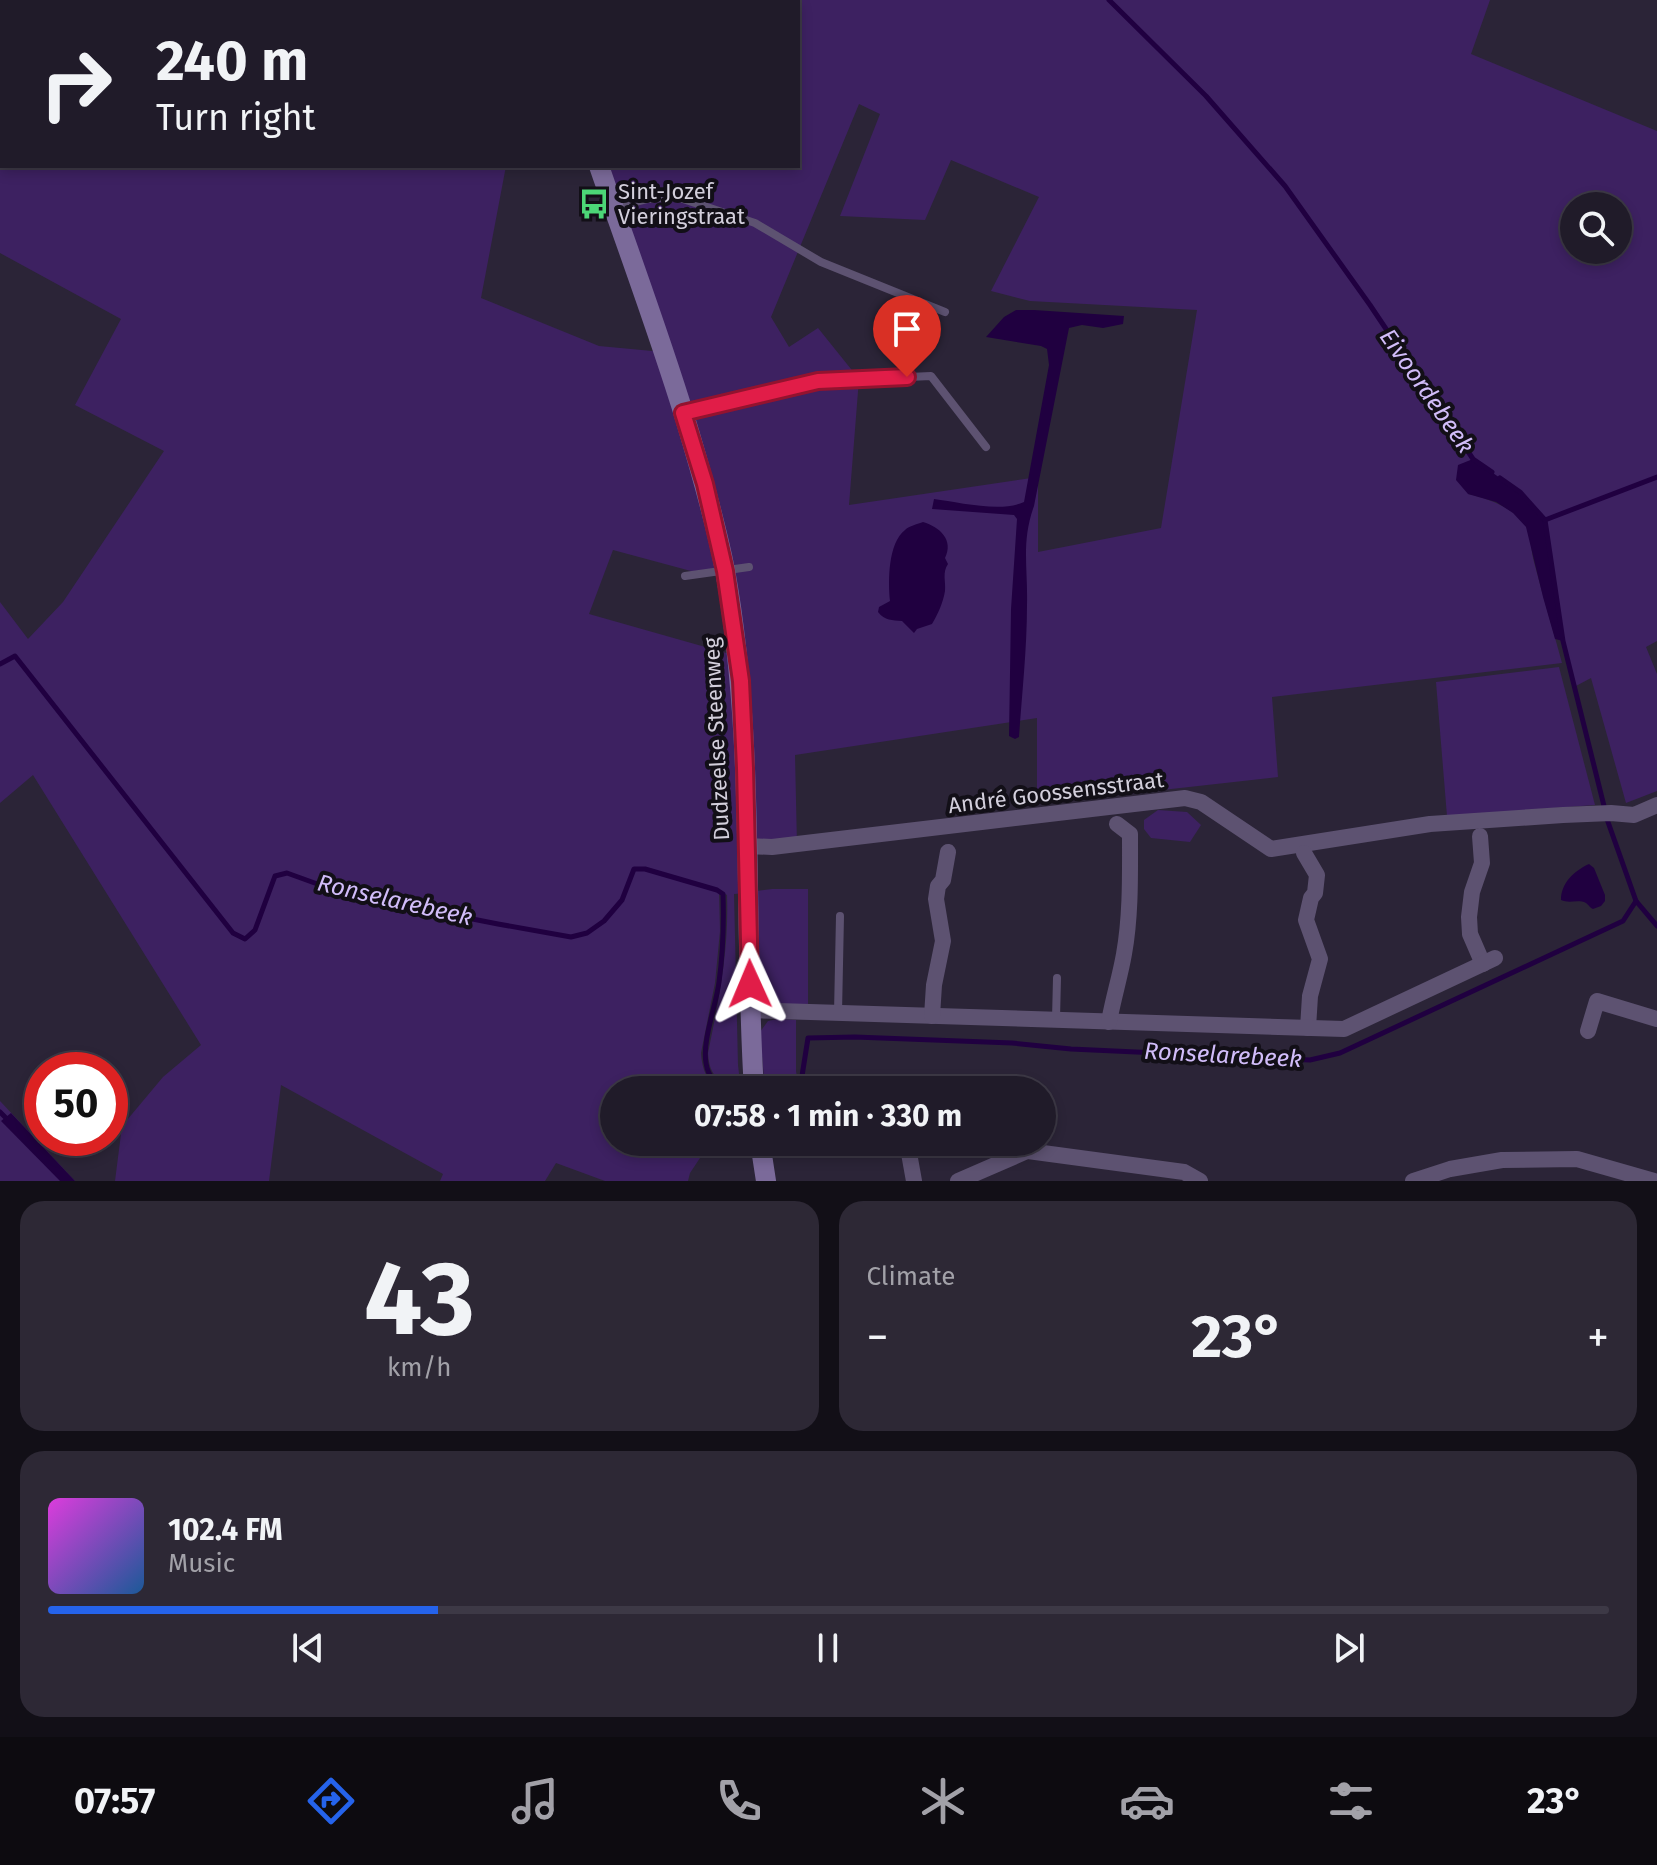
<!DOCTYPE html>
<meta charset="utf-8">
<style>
body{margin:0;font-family:"Fira Sans",sans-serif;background:#2d2835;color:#f1f3f6;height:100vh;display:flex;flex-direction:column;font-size:30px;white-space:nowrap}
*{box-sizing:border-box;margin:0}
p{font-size:26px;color:#a2a1a8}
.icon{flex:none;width:44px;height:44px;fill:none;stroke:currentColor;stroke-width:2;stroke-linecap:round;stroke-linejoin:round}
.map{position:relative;height:1181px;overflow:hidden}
.panel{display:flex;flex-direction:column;gap:20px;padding:20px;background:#120f17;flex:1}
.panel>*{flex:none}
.hud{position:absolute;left:0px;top:0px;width:800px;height:168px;box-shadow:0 4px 12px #0003,0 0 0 2px #3d3946;background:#201b29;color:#f1f3f6;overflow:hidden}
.controls{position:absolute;left:1560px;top:192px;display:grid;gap:16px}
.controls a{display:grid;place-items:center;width:72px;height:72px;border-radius:50%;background:#201b29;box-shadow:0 4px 12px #0003,0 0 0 2px #3d3946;font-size:40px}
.speed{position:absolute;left:24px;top:1052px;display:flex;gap:16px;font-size:40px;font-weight:700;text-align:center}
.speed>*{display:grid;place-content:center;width:104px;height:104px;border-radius:50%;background:#201b29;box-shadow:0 4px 12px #0003,0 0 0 2px #3d3946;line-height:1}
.speed .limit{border:12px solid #d22;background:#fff;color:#111}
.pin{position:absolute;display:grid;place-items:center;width:68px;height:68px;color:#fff;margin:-82px -34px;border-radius:50% 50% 50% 0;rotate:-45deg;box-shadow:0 0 8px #0007}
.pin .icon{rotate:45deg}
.me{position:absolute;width:88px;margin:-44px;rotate:359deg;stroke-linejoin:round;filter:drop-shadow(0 0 6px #0008)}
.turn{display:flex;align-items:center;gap:28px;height:168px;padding:0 24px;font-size:36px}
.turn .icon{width:104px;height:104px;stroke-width:2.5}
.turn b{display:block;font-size:56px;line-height:68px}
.big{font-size:60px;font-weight:700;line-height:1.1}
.panel .widget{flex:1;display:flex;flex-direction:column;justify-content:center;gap:12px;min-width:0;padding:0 28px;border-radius:24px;background:#2d2835}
.panel .dial{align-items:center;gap:0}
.dial b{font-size:104px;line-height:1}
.song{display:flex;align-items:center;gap:24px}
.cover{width:96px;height:96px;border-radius:12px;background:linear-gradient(135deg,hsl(300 70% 55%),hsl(210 70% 35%))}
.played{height:8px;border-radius:4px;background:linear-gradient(90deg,#2563eb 25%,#3d3946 25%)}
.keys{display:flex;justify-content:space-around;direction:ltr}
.heat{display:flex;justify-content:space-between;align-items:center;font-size:44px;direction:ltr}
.panel .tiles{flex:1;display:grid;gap:20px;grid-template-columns:1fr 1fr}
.widget:last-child{grid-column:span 2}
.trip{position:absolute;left:600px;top:1076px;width:456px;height:80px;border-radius:40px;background:#201b29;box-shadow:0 4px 12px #0003,0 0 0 2px #3d3946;font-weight:700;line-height:80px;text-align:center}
.menu{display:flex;height:128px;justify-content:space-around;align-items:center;background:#0d0b10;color:#a2a1a8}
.menu .icon{width:56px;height:56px}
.menu .active{color:#2563eb}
.menu b{font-size:36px;color:#f1f3f6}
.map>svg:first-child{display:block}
.green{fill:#3d2161;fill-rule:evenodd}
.water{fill:#200040}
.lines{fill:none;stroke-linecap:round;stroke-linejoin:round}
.stream{stroke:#200040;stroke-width:5}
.service{stroke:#5d5271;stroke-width:8}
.minor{stroke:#5d5271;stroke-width:16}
.secondary{stroke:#7b6a9a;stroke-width:20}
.route-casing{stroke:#92132f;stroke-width:20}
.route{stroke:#e11d48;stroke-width:14}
.labels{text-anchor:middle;stroke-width:8;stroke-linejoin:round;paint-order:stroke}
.poi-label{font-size:22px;fill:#d3cfdc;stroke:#120f17;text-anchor:start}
.street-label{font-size:22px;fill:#d3cfdc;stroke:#120f17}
.water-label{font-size:24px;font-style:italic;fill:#d1bcf9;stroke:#120f17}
</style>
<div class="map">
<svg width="1657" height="1181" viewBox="0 0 1657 1181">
<rect width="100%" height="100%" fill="#2b2437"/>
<g class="green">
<path d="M0 0H540V2H2V166H506L481 298 599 346 663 352 599 166H798V2H550L549 0H1490L1471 54 1657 131V641L1646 647 1657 674V791L1626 803 1591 678 1574 687 1563 641 1545 520 1520 492 1468 494C1487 498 1515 508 1526 526 1531 536 1531 552 1534 562 1543 596 1553 630 1562 663L1272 697 1278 777 1037 804V718L795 755 797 845 747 846V893L734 894 738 1065 741 1090H727L731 1089 730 1082C713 1081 709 1068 708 1053 719 999 729 950 727 895L719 891 720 931 715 983 701 1053C702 1069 707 1083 722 1090H614V1142H746V1145L740 1146 741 1154 700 1158 690 1173 688 1181H605L556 1163 545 1181H440L443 1174 281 1085 269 1181H115L122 1126 163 1077 201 1045 33 775 0 803V602L28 639 63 602 164 451 75 405 121 319 0 253ZM859 104 880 114 840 216 925 220 951 160 1039 197 991 291 1030 301 1197 310 1161 528 1038 552V477L849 505 859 379 818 328 789 347 771 317ZM1574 206H1618V250H1574ZM613 550 702 574 725 571 737 656 589 614Z"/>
<path d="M1559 667 1595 805 1447 816 1436 682Z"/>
<path d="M1158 810 1187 812 1201 825 1190 842 1151 838 1144 829V820Z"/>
<path d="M772 889H808V1006L767 1005 758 991 756 891Z"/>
<path d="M777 1019 796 1020V1071L799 1090H765L760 1032 768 1021Z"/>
<path d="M0 1101 75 1181H0Z"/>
</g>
<g class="water">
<path d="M1016 310H1034L1124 316 1123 324 1103 328 1082 325 1069 328 1034 506C1021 542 1028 568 1027 605 1027 649 1022 693 1019 737L1015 739 1009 736 1011 609 1017 519 1014 515 932 509 934 499C958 502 1001 513 1024 502L1049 365 1047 349 1041 346 986 337 1004 317Z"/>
<path d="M1473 459 1520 492 1545 520 1563 641 1555 639 1543 597 1526 527 1513 513 1496 502 1468 494 1456 480 1458 465Z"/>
<path d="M923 522C940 527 954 540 945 558L948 564C942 573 946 581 945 591 943 603 938 614 932 624L917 629 914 633 902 621C892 620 885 621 878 612L879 607 890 601C888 581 888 543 905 530 909 526 918 524 923 522Z"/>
<path d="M1589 864 1594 868 1605 895V901L1601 906 1593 909C1590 908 1589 905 1586 903 1578 899 1569 904 1561 900 1561 883 1574 871 1589 864Z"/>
<path d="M11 1113 75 1181H60L1 1121Z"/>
</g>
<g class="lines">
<g class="stream">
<path d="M1109 0 1206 96 1285 186 1370 305 1473 459 1492 472"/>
<path d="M1500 478 1520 492 1545 520 1563 641 1608 822 1636 901 1657 926"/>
<path d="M1545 520 1657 477"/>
<path d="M0 664 15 656 233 933 245 939 255 930 275 876 287 873 345 894 498 924 571 937 587 933 604 921 622 900 634 869H645L717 890 723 894C724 924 723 953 719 982 716 1006 702 1041 706 1063 708 1077 716 1085 730 1086"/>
<path d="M802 1076 808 1038 855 1037 1012 1043 1071 1049 1310 1060 1340 1053 1623 921 1636 901"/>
<path d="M0 1112 5 1117"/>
</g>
<g class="service">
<path d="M615 207 647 199 677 197 755 223 821 262 945 312"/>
<path d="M684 413 818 381 931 376 986 447"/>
<path d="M685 576 749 567"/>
<path d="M838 1013 840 916"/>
<path d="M1056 1019 1057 978"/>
</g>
<g class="minor">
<path d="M0 29 2 30"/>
<path d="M1480 836 1482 863 1472 892 1469 917 1470 934 1483 964"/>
<path d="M746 846 772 847 1185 798 1201 802 1271 849 1430 824 1563 815 1611 813 1634 815 1657 805"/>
<path d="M1304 853 1317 875 1315 893 1311 898 1306 920 1320 959 1310 996 1308 1028"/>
<path d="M750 1010 1344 1029 1495 958"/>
<path d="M932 1016 934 985 943 941 936 899 938 886 943 880 948 852"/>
<path d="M1109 1022C1113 999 1120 977 1124 954 1131 915 1130 874 1130 834L1117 824"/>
<path d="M1588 1031 1597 1001 1657 1019"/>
<path d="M907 1142 914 1181"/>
<path d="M941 1142 1028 1151 1184 1172 1200 1181"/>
<path d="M958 1181 1027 1151"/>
<path d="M1413 1181 1450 1169 1502 1160 1577 1159 1654 1181"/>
</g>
<g class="secondary">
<path d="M540 0V2"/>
<path d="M599 166C628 250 659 333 685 418 700 468 715 519 725 570 756 742 743 917 754 1090"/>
<path d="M760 1142 766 1181"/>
</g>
</g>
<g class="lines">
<g class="route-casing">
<path id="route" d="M750 984 745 768 741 681 725 571 705 484 683 413 818 381 907 377"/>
</g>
<use href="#route" class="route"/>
</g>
<defs>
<g id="bus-bare" transform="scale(2.4)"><path d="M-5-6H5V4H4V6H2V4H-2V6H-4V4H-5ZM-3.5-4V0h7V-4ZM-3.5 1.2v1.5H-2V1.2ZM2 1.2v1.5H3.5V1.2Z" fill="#4cd677" stroke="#120f17" stroke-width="2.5" paint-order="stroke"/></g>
</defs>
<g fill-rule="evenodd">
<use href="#bus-bare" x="594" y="204"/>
</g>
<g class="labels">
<g class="poi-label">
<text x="618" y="199">Sint-Jozef<tspan x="618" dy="25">Vieringstraat</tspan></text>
</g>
<g class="street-label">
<text transform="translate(716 739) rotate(-93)" y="8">Dudzeelse Steenweg</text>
<text transform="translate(1056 792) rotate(-7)" y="8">André Goossensstraat</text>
</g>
<g class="water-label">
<text transform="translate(1427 391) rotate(55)" y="8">Eivoordebeek</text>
<text transform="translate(395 900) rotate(13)" y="8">Ronselarebeek</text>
<text transform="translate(1223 1055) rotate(3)" y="8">Ronselarebeek</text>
</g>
</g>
</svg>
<div class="controls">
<a><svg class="icon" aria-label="search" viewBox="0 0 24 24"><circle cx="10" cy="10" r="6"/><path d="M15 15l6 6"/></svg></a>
</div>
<div class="speed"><div class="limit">50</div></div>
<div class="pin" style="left:907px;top:377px;background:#d93025"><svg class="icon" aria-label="arrive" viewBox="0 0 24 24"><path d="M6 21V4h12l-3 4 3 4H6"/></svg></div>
<svg class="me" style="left:750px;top:984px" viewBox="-20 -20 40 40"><path d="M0-17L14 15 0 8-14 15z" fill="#e11d48" stroke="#fff" stroke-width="4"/></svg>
<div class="trip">07:58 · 1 min · 330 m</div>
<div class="hud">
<div class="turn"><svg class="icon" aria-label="right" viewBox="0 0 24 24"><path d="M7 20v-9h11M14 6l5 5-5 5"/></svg><div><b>240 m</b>Turn right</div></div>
</div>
</div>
<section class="panel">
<div class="tiles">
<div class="widget dial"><b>43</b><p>km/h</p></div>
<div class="widget"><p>Climate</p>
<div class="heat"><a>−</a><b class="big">23°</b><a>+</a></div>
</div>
<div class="widget">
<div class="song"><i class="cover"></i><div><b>102.4 FM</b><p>Music</p></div></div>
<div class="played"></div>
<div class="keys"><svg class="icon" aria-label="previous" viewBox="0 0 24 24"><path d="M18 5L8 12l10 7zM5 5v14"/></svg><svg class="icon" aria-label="pause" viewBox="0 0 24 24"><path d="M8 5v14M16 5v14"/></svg><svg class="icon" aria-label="next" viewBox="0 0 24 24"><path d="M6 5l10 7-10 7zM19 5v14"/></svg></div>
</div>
</div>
</section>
<nav class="menu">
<b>07:57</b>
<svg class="icon active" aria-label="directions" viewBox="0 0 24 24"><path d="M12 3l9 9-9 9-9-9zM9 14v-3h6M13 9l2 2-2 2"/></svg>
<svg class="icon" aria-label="music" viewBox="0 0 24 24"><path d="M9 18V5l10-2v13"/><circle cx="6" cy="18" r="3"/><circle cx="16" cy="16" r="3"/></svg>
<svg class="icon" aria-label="phone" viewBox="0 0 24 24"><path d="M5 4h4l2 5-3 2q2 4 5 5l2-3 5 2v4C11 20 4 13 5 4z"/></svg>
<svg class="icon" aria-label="climate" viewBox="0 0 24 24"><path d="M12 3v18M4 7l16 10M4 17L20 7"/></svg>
<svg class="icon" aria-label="car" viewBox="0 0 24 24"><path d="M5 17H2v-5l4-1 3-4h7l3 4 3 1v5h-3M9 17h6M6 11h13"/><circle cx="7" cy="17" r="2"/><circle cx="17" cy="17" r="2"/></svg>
<svg class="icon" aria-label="filters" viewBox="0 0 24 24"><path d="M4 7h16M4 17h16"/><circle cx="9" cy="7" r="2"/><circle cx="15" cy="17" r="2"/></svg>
<b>23°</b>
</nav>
